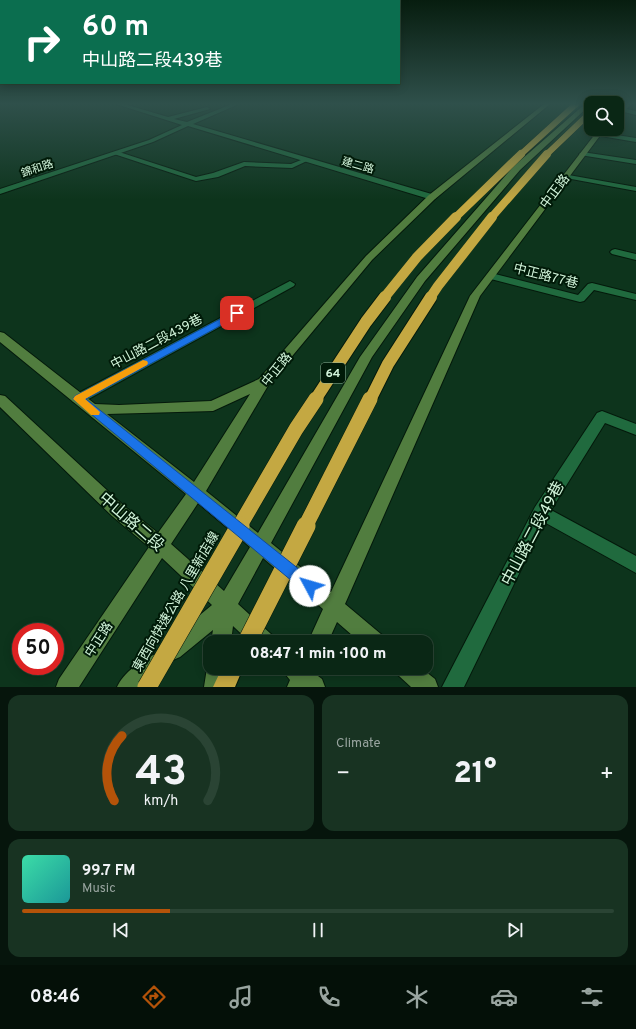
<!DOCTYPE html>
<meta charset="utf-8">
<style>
body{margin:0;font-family:Overpass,"Noto Sans TC",sans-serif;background:#183322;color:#f1f3f6;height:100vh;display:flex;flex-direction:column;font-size:15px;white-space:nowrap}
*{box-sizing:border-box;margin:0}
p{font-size:13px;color:#99a5a0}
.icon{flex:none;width:22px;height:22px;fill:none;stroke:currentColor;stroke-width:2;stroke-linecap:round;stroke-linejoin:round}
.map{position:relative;height:687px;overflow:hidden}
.sheet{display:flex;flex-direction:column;gap:8px;padding:8px;background:#06150c;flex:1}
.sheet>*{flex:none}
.top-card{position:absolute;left:0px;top:0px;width:400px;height:84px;box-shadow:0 2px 10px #0003,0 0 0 1px #2a4434;background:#0b6e4f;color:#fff;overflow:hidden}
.buttons{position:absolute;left:584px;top:96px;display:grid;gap:8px}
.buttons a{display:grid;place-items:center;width:40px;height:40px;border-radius:8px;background:#0a2715;box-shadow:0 2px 10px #0003,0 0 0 1px #2a4434;font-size:20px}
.speed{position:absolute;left:12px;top:623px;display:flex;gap:8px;font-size:20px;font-weight:700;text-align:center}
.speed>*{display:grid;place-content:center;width:52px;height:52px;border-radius:50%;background:#0a2715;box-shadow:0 2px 10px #0003,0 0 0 1px #2a4434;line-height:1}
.speed .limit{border:6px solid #d22;background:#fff;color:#111}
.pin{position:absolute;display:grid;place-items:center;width:34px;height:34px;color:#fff;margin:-17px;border-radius:8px;box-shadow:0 2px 6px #0006}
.me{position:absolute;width:44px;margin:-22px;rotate:309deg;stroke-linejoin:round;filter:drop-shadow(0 0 3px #0008)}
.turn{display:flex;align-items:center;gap:14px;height:84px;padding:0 16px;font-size:18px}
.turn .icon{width:52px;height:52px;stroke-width:2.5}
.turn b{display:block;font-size:28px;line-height:34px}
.big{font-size:30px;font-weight:800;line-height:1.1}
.sheet .tile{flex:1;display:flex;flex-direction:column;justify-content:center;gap:6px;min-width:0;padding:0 14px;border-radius:12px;background:#183322}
.sheet .dial{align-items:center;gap:0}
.dial svg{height:104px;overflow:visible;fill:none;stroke:#2a4434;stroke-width:7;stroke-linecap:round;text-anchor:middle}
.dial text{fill:#f1f3f6;stroke:none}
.song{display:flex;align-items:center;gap:12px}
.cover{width:48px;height:48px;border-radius:6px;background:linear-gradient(135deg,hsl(160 70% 55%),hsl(180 70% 35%))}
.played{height:4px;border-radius:2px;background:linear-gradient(90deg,#b45309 25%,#2a4434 25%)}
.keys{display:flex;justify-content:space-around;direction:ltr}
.heat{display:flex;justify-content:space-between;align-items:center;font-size:22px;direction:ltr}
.sheet .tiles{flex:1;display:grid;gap:8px;grid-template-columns:1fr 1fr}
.tile:last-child{grid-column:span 2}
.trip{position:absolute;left:203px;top:635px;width:230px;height:40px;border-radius:12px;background:#0a2715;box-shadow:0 2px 10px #0003,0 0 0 1px #2a4434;font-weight:800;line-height:40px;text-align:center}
.menu{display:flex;height:64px;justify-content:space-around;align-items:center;background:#041008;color:#99a5a0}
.menu .icon{width:28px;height:28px}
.menu .active{color:#b45309}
.menu b{font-size:18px;color:#f1f3f6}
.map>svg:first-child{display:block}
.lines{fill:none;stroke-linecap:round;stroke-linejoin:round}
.lane-casing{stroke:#04190b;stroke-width:2}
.street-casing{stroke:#04190b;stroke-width:2}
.secondary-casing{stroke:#04190b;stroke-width:2}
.highway-casing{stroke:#04190b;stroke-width:2}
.lane{fill:#206a3e;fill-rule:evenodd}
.street{fill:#206a3e;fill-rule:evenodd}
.secondary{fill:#517d3f;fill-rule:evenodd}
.highway{fill:#c4a842;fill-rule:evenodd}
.highway-bridge-far5-casing{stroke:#04190b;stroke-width:7;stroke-linecap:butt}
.highway-bridge-far4-casing{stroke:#04190b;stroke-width:8;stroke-linecap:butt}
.highway-bridge-far3-casing{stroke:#04190b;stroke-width:10;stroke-linecap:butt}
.highway-bridge-far2-casing{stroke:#04190b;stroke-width:14;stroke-linecap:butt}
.highway-bridge-far1-casing{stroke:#04190b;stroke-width:16;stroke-linecap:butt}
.highway-bridge-casing{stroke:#04190b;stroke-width:20;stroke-linecap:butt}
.highway-bridge-far5{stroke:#c4a842;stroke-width:6}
.highway-bridge-far4{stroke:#c4a842;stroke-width:8}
.highway-bridge-far3{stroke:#c4a842;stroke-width:10}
.highway-bridge-far2{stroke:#c4a842;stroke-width:12}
.highway-bridge-far1{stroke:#c4a842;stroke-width:15}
.highway-bridge{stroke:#c4a842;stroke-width:19}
.route{fill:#1a73e8;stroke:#114b97}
.slow{fill:#f59e0b}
.labels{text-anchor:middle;stroke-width:4;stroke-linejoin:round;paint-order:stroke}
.far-street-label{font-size:11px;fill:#d1f4da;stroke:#001a08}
.shield{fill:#001a08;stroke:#92b39b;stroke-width:1}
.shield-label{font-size:12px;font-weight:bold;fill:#d1f4da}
.street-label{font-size:13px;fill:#d1f4da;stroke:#001a08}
.near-street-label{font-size:16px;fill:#d1f4da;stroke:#001a08}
</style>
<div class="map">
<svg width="636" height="687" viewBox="0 0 636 687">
<rect width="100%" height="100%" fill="#0d341c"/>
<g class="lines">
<g class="lane-casing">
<g id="lane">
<path d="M622 108 636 111V115L620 111 619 110Z"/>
<path d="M597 132 636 138V142L595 135V133Z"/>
<path d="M116 151 196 177 213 173 244 162 291 164 306 158 309 160 292 168 245 166 218 177 196 181 114 154 113 153Z"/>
<path d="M582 152 636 160V164L580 155 579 154Z"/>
<path d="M563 174 636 187V191L566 178H563Z"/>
<path d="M615 249 636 254V260L612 254 610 252 612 250Z"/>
<path d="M491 273 578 295 588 284 592 283 636 294V300L594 290 584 301 580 302 487 278 486 276Z"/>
<path d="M290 281 295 284 294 286 83 402 78 403 73 402 71 399 73 396Z"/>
<path d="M602 411 636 424V435L605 423 551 510 636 556V573L544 522 464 687H442L535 507 597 413Z"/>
</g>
</g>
<g class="street-casing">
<path id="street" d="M116 104H124L168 117 207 107 210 109 174 119 187 122 232 104H239L193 124 435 195 436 197 435 199H429L188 126 153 142 0 194V189L149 140 182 125Z"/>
</g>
<g class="secondary-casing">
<g id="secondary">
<path d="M544 104H550L435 199 372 260 269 384 206 491 258 533 360 357 417 277 514 166 585 104H591L520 170 425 281 372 357 271 543 331 592 470 296 599 129H605L480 296 345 604 382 635 385 642H360L337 622 328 642H308L323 609 263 558 238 604 272 635 275 642H250L233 626 231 642H211L213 630 180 657 173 660 166 657 163 650 166 643 212 605 162 558 79 687H56L59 679 149 547 112 516 0 407V395L5 396 124 506 158 533 186 494 0 342V332L4 333 95 404 119 405 211 401 259 379 366 256 429 195ZM250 394 194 482 107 414 213 411ZM198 503 250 547 224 591 171 544Z"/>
<path d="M626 104H632L617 117V112Z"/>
<path d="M156 654 163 657 166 664 163 671 145 687H117C123 673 142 659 156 654Z"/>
<path d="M210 660V668H227L226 687H204L207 668Z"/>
<path d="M283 668H316L314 673 322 679 325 687H287L290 680 286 675Z"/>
<path d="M395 668H421L435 679 438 687H411L398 675Z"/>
</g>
</g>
<g class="highway-casing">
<path id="highway" d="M222 668H243L235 687H213Z"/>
</g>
<use href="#lane" class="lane"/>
<use href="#street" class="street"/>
<use href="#secondary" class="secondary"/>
<use href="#highway" class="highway"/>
<g class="highway-bridge-far5-casing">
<g id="highway-bridge-far5">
<path d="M520 155 576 104"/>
<path d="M546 155 591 112"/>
</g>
</g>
<g class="highway-bridge-far4-casing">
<g id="highway-bridge-far4">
<path d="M455 218 521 154"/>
<path d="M491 218 547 154"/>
</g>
</g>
<g class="highway-bridge-far3-casing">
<g id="highway-bridge-far3">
<path d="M384 298 417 257 456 217"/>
<path d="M430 298 438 286 492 217"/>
</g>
</g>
<g class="highway-bridge-far2-casing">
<g id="highway-bridge-far2">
<path d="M315 400 366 322 385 297"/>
<path d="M370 400 388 364 431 297"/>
</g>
</g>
<g class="highway-bridge-far1-casing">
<g id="highway-bridge-far1">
<path d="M239 527 296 429 316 399"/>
<path d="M305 527 370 399"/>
</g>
</g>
<g class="highway-bridge-casing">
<g id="highway-bridge">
<path d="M247 642 306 526"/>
<path d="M147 687 240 526"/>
</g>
</g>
<use href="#highway-bridge-far5" class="highway-bridge-far5"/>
<use href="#highway-bridge-far4" class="highway-bridge-far4"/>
<use href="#highway-bridge-far3" class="highway-bridge-far3"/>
<use href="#highway-bridge-far2" class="highway-bridge-far2"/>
<use href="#highway-bridge-far1" class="highway-bridge-far1"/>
<use href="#highway-bridge" class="highway-bridge"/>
</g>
<linearGradient id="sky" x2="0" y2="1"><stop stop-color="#071d0f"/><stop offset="0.52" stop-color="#2f504b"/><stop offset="1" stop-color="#2f504b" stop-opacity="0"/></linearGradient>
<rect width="636" height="200" fill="url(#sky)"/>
<path class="route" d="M237 310 240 311 241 313 240 315 86 399 315 582 317 586 315 591 310 593 304 591 73 399 75 396Z"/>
<path class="slow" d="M143 360 147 361 148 363 147 365 85 399 100 412 99 415H91L73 399 75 396Z"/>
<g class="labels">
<g class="far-street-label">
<text transform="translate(358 165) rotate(16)" y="4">建二路</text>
<text transform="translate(37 168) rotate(-18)" y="4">錦和路</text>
</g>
<rect class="shield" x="321" y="363" width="24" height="20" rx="3"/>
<g class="shield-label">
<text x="333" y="377">64</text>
</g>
<g class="street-label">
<text transform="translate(554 191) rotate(-53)" y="5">中正路</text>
<text transform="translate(546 275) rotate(14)" y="5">中正路77巷</text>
<text transform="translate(156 341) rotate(-28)" y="5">中山路二段439巷</text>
<text transform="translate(276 369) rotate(-51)" y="5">中正路</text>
<text transform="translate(175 601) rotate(-60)" y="5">東西向快速公路 八里新店線</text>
<text transform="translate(98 639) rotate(-57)" y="5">中正路</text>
</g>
<g class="near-street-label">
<text transform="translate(132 521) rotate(41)" y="6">中山路二段</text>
<text transform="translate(532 533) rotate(-62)" y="6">中山路二段49巷</text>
</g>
</g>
</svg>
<div class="buttons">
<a><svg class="icon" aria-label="search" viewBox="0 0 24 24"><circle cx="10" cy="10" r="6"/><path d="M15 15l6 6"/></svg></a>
</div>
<div class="speed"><div class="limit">50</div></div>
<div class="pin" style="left:237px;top:313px;background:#d93025"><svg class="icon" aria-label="arrive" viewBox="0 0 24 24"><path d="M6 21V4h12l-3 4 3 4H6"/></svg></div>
<svg class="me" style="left:310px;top:586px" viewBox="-20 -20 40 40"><circle r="19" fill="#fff"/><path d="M0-13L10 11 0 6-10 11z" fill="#1a73e8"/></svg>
<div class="trip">08:47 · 1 min · 100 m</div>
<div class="top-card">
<div class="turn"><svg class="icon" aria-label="right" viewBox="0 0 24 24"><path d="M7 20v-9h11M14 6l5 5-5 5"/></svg><div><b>60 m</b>中山路二段439巷</div></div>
</div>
</div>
<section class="sheet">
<div class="tiles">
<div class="tile dial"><svg viewBox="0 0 100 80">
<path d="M14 69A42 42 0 1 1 86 69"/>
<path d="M14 69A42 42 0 0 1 20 19" stroke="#b45309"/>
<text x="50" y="56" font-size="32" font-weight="700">43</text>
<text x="50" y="72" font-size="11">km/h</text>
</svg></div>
<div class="tile"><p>Climate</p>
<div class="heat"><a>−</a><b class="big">21°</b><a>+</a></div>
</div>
<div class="tile">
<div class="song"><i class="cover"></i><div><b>99.7 FM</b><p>Music</p></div></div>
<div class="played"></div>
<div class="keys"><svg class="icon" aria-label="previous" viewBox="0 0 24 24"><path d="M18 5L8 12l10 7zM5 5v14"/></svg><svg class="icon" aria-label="pause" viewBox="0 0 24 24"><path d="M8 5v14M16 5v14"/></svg><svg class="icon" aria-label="next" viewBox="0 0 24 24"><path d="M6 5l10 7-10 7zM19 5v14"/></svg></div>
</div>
</div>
</section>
<nav class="menu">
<b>08:46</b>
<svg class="icon active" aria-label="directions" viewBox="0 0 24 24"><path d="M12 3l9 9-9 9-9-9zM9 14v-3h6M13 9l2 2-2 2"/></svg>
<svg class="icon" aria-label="music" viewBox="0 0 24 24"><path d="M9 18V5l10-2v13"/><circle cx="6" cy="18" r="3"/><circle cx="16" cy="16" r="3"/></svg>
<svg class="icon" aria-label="phone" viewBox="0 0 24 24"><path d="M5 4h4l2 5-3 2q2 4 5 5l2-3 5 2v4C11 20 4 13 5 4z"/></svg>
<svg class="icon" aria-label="climate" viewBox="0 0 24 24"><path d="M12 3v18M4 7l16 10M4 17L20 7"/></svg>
<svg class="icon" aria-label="car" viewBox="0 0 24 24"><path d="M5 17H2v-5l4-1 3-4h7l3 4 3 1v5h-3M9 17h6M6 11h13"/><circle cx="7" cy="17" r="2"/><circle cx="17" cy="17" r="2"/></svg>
<svg class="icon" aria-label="filters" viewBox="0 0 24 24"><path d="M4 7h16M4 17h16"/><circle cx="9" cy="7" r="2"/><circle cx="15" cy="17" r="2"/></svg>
</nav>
